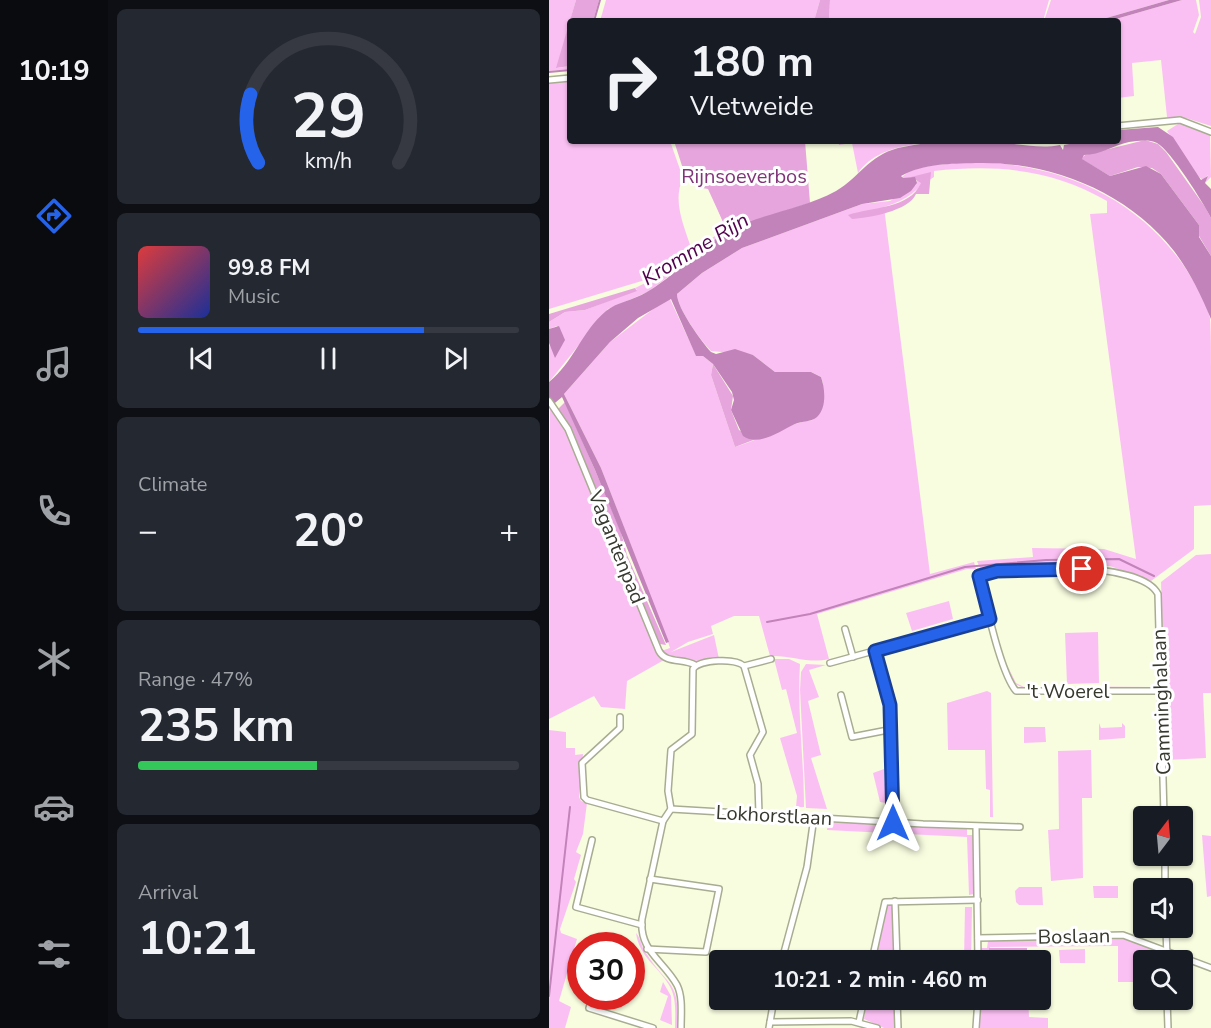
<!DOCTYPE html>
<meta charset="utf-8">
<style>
body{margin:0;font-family:"Nunito Sans",sans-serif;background:#242831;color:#f1f3f6;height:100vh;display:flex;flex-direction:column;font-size:22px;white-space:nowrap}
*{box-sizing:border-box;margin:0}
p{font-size:20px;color:#9ea1a6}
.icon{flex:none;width:33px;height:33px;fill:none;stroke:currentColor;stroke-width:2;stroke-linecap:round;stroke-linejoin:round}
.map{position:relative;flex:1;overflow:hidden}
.panel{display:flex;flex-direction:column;gap:9px;padding:9px;background:#0d0f14;width:441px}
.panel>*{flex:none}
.hud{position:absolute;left:18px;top:18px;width:554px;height:126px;border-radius:6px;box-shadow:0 2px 4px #0004;background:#171b24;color:#f1f3f6;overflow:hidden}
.needle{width:39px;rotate:16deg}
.tools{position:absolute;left:584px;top:806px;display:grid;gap:12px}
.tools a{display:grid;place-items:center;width:60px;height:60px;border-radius:6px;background:#171b24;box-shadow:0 2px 4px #0004;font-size:30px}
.speed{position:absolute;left:18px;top:932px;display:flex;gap:12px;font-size:30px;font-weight:700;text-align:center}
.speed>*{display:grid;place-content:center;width:78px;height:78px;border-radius:50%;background:#171b24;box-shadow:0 2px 4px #0004;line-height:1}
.speed .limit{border:9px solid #d22;background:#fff;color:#111}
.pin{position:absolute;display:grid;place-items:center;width:51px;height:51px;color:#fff;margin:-26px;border:3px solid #fff;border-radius:50%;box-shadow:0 2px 6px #0007}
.me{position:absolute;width:66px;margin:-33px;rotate:0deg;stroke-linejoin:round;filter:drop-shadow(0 0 4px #0008)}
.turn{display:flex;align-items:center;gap:21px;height:126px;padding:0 24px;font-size:27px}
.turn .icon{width:78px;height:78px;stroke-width:2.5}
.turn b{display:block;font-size:42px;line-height:51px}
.big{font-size:45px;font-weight:700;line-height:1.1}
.panel .widget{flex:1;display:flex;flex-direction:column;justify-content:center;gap:9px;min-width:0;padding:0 21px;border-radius:9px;background:#242831}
.panel .dial{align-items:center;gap:0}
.dial svg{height:156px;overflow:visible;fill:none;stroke:#363941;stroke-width:7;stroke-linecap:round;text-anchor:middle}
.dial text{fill:#f1f3f6;stroke:none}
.song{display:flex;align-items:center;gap:18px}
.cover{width:72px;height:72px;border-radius:9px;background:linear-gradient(135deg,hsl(0 70% 55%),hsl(230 70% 35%))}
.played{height:6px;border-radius:3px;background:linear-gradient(90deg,#2563eb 75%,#363941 75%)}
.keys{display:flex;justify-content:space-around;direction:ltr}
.heat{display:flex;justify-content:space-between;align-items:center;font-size:33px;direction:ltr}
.charge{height:9px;border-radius:4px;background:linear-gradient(90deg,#34c759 47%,#363941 0)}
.trip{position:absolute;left:160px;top:950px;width:342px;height:60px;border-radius:6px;background:#171b24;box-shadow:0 2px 4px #0004;font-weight:700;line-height:60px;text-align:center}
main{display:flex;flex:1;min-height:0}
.tabs{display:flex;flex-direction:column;width:108px;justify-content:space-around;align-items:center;background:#090b0e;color:#9ea1a6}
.tabs .icon{width:42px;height:42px}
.tabs .on{color:#2563eb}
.tabs b{font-size:27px;color:#f1f3f6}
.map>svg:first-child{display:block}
.green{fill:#fbc0f3}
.forest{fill:#e6a5dd}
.water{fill:#c183b9}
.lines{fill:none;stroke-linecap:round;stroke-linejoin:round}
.stream{stroke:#c183b9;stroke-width:2}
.street-casing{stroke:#a8ac91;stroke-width:8}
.street{stroke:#fff;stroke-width:5}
.route-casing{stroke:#184099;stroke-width:15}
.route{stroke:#2563eb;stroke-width:10}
.labels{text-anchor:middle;stroke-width:6;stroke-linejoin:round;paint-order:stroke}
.park-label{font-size:20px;fill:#803579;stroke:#fff}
.street-label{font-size:20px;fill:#37392e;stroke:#fff}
.water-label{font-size:21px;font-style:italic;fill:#51024c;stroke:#fff}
</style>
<main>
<nav class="tabs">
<b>10:19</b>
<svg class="icon on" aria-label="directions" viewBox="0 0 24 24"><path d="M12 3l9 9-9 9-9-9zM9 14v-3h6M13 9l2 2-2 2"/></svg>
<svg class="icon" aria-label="music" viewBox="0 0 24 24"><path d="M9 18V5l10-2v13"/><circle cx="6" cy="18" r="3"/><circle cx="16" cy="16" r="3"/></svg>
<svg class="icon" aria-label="phone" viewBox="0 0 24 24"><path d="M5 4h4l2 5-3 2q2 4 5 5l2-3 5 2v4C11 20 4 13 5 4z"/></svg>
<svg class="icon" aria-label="climate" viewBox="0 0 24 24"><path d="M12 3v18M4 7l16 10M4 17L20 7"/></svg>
<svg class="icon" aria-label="car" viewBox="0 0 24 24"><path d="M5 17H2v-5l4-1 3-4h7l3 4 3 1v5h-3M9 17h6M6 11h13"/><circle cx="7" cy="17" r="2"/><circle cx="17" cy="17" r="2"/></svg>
<svg class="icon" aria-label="filters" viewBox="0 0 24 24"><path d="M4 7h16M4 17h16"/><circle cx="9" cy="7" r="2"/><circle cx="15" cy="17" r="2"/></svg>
</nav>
<section class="panel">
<div class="widget dial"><svg viewBox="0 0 100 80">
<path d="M14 69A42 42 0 1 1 86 69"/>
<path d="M14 69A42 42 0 0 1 10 34" stroke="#2563eb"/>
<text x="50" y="56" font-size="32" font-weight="700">29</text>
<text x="50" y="72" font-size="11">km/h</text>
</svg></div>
<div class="widget">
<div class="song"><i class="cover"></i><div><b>99.8 FM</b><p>Music</p></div></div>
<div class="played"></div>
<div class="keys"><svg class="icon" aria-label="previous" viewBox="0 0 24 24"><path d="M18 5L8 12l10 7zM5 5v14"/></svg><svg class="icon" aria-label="pause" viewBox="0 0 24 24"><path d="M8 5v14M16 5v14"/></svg><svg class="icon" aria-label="next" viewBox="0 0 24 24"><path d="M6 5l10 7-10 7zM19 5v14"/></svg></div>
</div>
<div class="widget"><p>Climate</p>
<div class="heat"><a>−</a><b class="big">20°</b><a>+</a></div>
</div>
<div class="widget"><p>Range · 47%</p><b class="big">235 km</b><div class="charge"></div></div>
<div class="widget"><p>Arrival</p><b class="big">10:21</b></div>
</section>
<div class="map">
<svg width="662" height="1028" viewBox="0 0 662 1028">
<rect width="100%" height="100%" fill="#f8fde0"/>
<g class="green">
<path d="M0 0H27L8 68 21 66V69L0 71Z"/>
<path d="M57 0H271L265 21H51Z"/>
<path d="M281 0H500L494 21H280Z"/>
<path d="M502 0H620L547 21H495Z"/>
<path d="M633 0H647L650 15 644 32 646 34 652 17 650 0H662V126L637 118 618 117 612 60 583 63 585 96 569 98 568 21H560Z"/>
<path d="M21 81V141H121L134 178C123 201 135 225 142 248L96 280 0 309V83Z"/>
<path d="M632 122 652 132 648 127 661 133 662 177 656 183 659 175 654 180 650 177 618 131Z"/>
<path d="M230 141 231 214 171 238 99 292 59 309 0 382V343L1 347 8 326 0 329V322L16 312 36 310 88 290 86 288 115 274 134 258 142 257 145 250 169 234 168 231 175 225 160 186Z"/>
<path d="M289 141H435C396 143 334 137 309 173L303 143 290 145Z"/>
<path d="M444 163C522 168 593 203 637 269 646 284 657 301 661 318 662 332 662 353 662 368 662 414 662 459 662 505L645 506V549L602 581 561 566 432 571 428 561 484 557 483 548 555 549 587 559 541 214 558 213V201C503 169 447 164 385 171V177C363 191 364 198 335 207L381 574 425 562 427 569H418L268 614 280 659C260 664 242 655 221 656L210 616H185L162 626 164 634 139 642 122 652 165 635 170 659 145 661 116 656 112 651 121 648 119 642 52 468 15 394 61 342 120 297 147 355 154 356 164 364 162 375 186 447C209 440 242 422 264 420L274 383 272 377 262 372H226L204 355 162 351C152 341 128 308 128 294L153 273 193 248 313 204 341 201 367 185 368 179 352 178C366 161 422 163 444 163Z"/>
<path d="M1 407 15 427 30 457 109 655 115 660 78 681 76 709 52 707 45 696 0 719Z"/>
<path d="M662 554V693H654L657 758 617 760 612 582 647 555Z"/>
<path d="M400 601 404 619 363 631 357 613Z"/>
<path d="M549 632 550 683 518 684 516 633Z"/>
<path d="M225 659H240L251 664C248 712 255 760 255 807H247L248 796 231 738 248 733 237 689 233 690Z"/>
<path d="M257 664 277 665 260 670 270 697 259 701 272 755 262 758 278 809 257 808 251 690 252 672Z"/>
<path d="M458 665 467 683 477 688 604 686 477 689 466 684Z"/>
<path d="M438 691 442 693 444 817H441V790L437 789 436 750H399L398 703Z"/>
<path d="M550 723 552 728 573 727V723L576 726V738L550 740Z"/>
<path d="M475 727H496L497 742 475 743Z"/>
<path d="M0 730 17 732V748H26V755L34 754 30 797 32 801 38 803 34 834 27 852 32 855 25 879 27 882 11 929 12 933 28 939 10 1001 22 1007 16 1028H0Z"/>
<path d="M542 750 543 798H533L534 878 502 881 499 830 510 829 509 751Z"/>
<path d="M335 769 337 803 331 802 324 773Z"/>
<path d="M279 821 418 829V835H424L425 894 420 895 418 837 278 830Z"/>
<path d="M653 835 662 836V896L658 897Z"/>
<path d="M544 886H569V898H545Z"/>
<path d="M470 887H493L494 905H470L467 902 466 891Z"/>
<path d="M341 904 344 910 345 960H326L337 906Z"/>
<path d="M416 907H423L422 960H415Z"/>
<path d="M87 933C92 938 92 947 97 953 120 989 130 978 129 1028H126C126 1014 128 998 120 985 109 966 90 957 87 933Z"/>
<path d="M577 939 613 950 614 960 585 957 584 982H569V946L441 947 440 960H432V948H438L439 941Z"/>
<path d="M536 949V963H511L510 950Z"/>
<path d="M114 982 122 996 123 1025 111 1020 119 996 111 992Z"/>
<path d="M318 999H346V1028H335L315 1019Z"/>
<path d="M430 999H479L480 1017 499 1018V1028H430Z"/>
</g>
<g class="forest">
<path d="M27 0H50L44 21H21V66L7 68Z"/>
<path d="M271 0H281L280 21H265Z"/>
<path d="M596 140 609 144 617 152 656 207 662 218V256L650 236V225L612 174 603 168 589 167 561 176 532 159 536 155Z"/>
<path d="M125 141H256L261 203 204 221 170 238 168 232 175 224 159 189 148 187 135 172Z"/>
<path d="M382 172 380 194H367C360 211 319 218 303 219L299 215C322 207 361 209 372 183L362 177Z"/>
<path d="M86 288 88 291 36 310 16 312 0 322V314Z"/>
<path d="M164 364 184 396 182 410 190 430 207 439 186 447 162 375Z"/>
<path d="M16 402 46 470 72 532 78 555 117 645 111 644 23 430 9 409Z"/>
<rect x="440" y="948" width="38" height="12"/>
</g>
<g class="water">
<path d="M620 0H633L560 21H547Z"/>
<path d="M609 127 624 137 652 180 659 176 656 183 662 189V218C654 202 622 151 608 143 599 139 589 141 580 142 565 145 551 155 535 155L533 159 561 176 597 166 612 174 650 225V237L662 256V319C652 295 641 272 625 251 579 192 501 161 427 163 401 164 376 163 352 176L354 178 366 177 368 183 362 191 351 198 313 204 193 248 153 273 128 294C128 308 152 341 162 352L167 354 186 349 204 355 226 372H262L272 377C276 388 278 408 268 417 263 422 253 421 246 424 231 431 210 447 194 436L182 410 185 400 183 392 164 364 154 356H147L122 299 89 318 61 342 15 394 52 468 120 642 117 643 46 470 13 397 0 408V382C24 363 33 331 57 311 68 302 85 300 98 292 127 275 151 247 181 230 215 213 254 209 287 191 311 177 319 156 349 148 383 140 419 140 453 143 473 144 491 149 511 145L514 150 515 145 536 141H568L569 130Z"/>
<path d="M10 326 16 340 6 358 0 343V329Z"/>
</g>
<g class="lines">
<g class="stream">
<path d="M45 21 51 0"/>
<path d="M0 72 21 70"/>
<path d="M218 622 261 614 416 567 497 560 570 559 605 576"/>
<path d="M0 996 21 807"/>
</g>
<g class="street-casing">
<g id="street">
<path d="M0 80 21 78"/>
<path d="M568 126 631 120 662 132"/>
<path d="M0 401 19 429 110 651C117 664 134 658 146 665"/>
<path d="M296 629 304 657"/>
<path d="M326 651 341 705 343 823"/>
<path d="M281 663 441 619"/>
<path d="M195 666 222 659"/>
<path d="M612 691H467C451 672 437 602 430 576 462 565 592 560 609 594L615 816"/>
<path d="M292 695 303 737 344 729"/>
<path d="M71 717V728L33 763 35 797 38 800 114 821"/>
<path d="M122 809 119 791 122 750 143 734 144 669C151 659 187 658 195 666L214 732 201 755 209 784 210 814"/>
<path d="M122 809 374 824 471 827"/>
<path d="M122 809 114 821 93 919C90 951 114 960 128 985 134 997 132 1014 132 1028"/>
<path d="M427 827 429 960"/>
<path d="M43 840 27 907 93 925"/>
<path d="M616 855V888"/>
<path d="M346 901 348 960"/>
<path d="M617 927 618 960"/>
<path d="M429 938 574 935 662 968"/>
<path d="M98 949 157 952 170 889 101 879"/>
<path d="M233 960 258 867 265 817"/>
<path d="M323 960 336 902 429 900"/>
<path d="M44 996 40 1008 104 1028"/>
<path d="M348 999 349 1028"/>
<path d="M618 999 619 1028"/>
<path d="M221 1022 302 1021 328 1028"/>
<path d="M310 1022 315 999"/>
<path d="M220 1028 225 999"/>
<path d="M427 1028 429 999"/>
</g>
</g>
<use href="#street" class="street"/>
</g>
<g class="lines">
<g class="route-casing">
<path id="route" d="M344 823 341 705 326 651 441 619 430 576 448 571 533 569"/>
</g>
<use href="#route" class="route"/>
</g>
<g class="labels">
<g class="park-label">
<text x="195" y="183">Rijnsoeverbos</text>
</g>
<g class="street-label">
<text transform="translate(68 547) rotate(68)" y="7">Vagantenpad</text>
<text x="519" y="698">'t Woerel</text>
<text transform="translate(612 702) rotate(-92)" y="7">Camminghalaan</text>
<text transform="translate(225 815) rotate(3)" y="7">Lokhorstlaan</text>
<text transform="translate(525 936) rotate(-1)" y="7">Boslaan</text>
</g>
<g class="water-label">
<text transform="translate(146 249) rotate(-31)" y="7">Kromme Rijn</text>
</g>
</g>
</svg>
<div class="tools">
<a><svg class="needle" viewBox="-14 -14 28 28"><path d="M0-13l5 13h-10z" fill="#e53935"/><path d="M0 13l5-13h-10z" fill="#9ea1a6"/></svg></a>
<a><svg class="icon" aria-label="sound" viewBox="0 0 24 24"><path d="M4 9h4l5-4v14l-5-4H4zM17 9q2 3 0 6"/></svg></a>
<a><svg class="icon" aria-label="search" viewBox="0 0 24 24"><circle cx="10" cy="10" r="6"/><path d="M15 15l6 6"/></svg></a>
</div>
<div class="speed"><div class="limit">30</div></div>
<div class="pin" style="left:533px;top:569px;background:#d93025"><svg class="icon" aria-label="arrive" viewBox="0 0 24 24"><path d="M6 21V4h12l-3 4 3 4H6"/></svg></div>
<svg class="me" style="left:344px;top:823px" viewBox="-20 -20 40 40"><path d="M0-17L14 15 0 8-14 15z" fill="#2563eb" stroke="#fff" stroke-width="4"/></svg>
<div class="trip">10:21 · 2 min · 460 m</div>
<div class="hud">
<div class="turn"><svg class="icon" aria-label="right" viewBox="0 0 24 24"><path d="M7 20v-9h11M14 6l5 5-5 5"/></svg><div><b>180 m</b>Vletweide</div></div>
</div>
</div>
</main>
